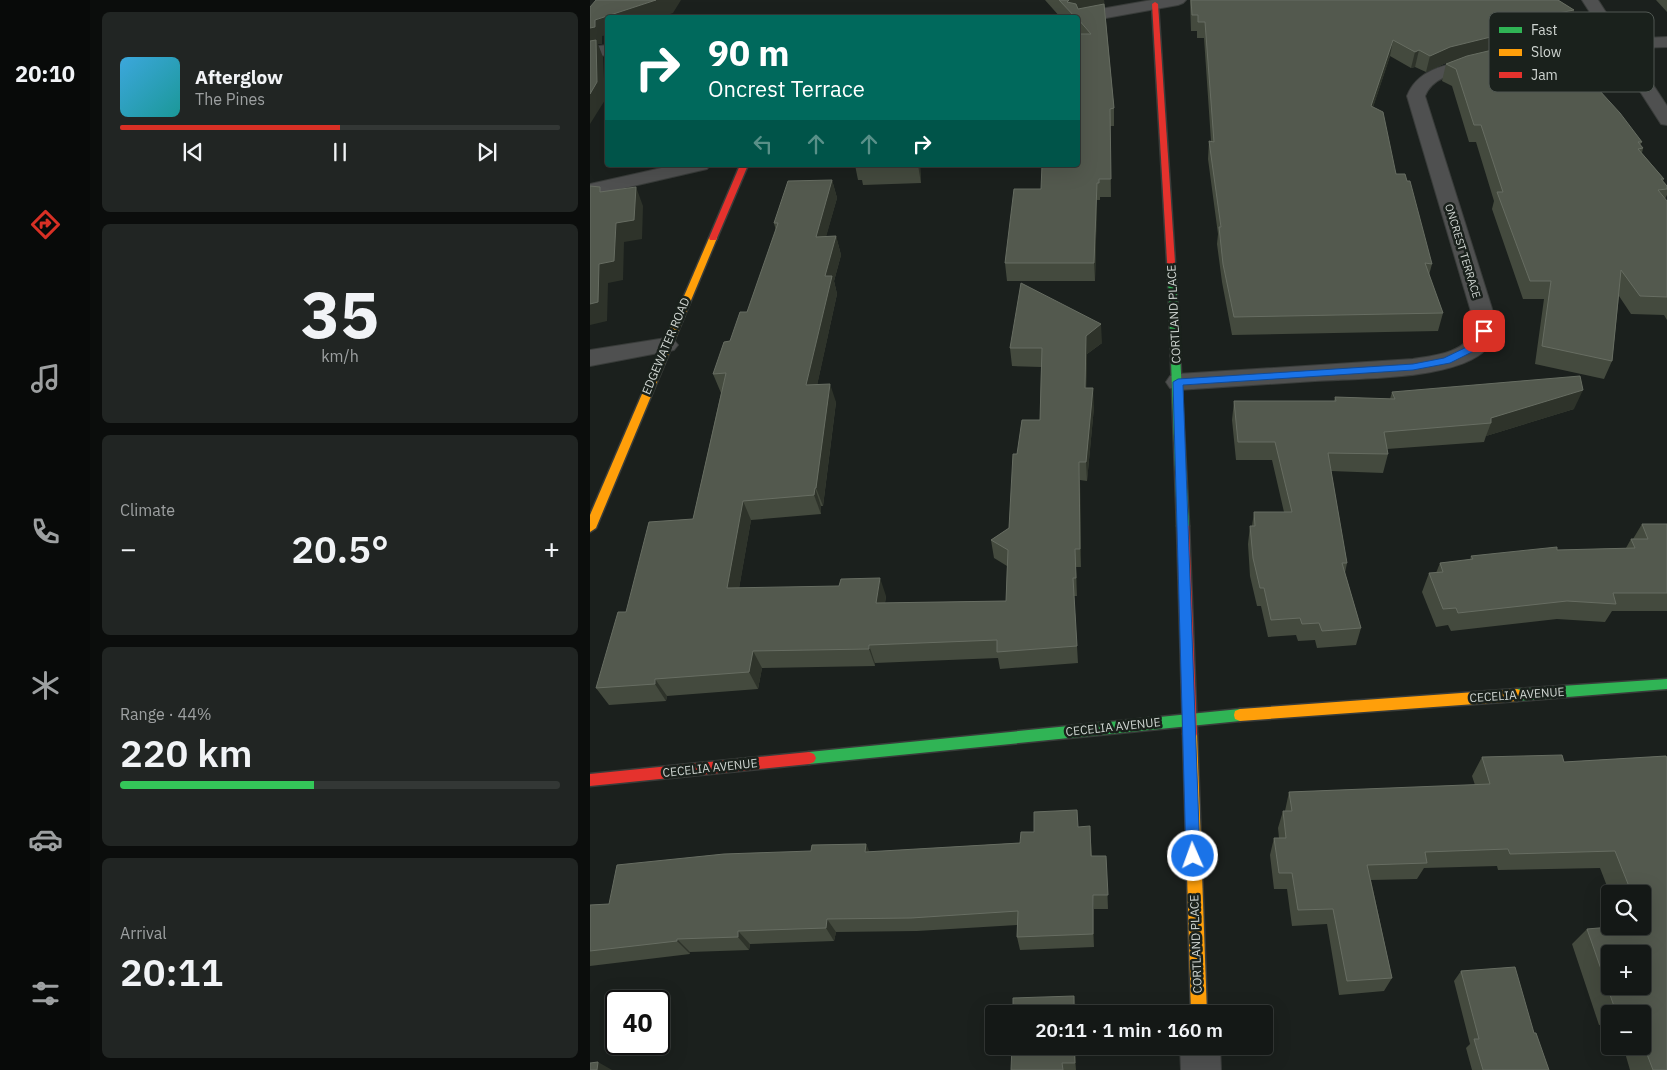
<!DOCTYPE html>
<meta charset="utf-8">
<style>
body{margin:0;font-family:"IBM Plex Sans",sans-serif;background:#212523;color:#f1f3f6;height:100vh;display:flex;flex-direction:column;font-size:19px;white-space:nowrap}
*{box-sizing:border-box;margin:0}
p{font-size:16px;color:#9da0a1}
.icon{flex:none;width:28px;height:28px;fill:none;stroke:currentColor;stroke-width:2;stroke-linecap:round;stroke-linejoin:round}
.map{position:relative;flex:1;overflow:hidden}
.details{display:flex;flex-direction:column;gap:12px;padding:12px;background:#0b0d0c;width:500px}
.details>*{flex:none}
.banner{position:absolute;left:15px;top:15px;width:475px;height:152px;border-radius:5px;box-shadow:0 5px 20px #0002,0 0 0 1px #333735;background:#00695c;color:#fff;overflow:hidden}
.controls{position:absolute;left:1011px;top:885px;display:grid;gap:10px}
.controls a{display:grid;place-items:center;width:50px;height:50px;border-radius:5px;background:#141816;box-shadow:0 5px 20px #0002,0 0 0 1px #333735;font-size:25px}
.speed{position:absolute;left:15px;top:990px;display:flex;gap:10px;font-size:25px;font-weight:700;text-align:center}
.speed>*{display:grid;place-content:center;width:65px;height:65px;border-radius:50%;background:#141816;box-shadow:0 5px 20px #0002,0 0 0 1px #333735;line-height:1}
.speed .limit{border:2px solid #111;border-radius:8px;background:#fff;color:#111}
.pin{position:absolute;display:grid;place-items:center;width:42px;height:42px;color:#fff;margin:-21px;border-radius:10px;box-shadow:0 2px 8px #0006}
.me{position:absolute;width:55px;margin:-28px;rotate:358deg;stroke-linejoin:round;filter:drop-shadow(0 0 4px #0008)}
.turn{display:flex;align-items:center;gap:18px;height:105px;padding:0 20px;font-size:22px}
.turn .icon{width:65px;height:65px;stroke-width:2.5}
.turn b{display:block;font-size:35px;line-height:42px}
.lanes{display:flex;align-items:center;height:48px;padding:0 20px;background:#0003;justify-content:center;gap:25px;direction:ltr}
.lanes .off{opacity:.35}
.big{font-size:38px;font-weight:600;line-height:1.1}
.details .widget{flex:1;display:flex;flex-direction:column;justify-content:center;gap:8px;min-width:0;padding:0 18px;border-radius:8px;background:#212523}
.details .dial{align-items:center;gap:0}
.dial b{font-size:65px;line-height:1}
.song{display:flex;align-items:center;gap:15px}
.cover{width:60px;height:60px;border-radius:8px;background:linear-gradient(135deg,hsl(200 70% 55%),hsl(180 70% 35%))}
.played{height:5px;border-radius:2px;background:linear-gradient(90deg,#d93025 50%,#333735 50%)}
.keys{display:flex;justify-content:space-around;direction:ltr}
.heat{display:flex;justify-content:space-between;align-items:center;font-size:28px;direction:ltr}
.charge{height:8px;border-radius:4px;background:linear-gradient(90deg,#34c759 44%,#333735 0)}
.trip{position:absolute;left:395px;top:1005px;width:288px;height:50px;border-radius:5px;background:#141816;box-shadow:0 5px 20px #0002,0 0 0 1px #333735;font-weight:600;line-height:50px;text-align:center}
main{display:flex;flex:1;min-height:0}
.tab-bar{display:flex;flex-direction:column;width:90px;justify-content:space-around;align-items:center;background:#080a09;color:#9da0a1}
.tab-bar .icon{width:35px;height:35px}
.tab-bar .on{color:#d93025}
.tab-bar b{font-size:22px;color:#f1f3f6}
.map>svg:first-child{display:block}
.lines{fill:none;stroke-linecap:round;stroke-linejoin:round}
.street-casing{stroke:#393c3a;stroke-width:2}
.fast-casing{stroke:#393c3a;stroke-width:3}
.slow-casing{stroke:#393c3a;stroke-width:3}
.jam-casing{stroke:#393c3a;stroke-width:3}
.street{fill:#4f5050;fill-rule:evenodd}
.fast{fill:#30b455;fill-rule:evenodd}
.slow{fill:#ff9f0a;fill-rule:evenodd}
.jam{fill:#e5322d;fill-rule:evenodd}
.wall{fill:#444a3e}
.shaded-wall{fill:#2e332a}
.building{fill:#53594e;stroke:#676d62;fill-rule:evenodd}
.route{fill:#1a73e8;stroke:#114b97}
.labels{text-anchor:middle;stroke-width:5;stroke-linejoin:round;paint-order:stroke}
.far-street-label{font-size:11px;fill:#cfd5d1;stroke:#1a211c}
.street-label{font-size:12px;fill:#cfd5d1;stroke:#1a211c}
.key{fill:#1a211c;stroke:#505752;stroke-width:1}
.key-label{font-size:14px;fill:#cfd5d1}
</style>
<main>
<nav class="tab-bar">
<b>20:10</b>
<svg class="icon on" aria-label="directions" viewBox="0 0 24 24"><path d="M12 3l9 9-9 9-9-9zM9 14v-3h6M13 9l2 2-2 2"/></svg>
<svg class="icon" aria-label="music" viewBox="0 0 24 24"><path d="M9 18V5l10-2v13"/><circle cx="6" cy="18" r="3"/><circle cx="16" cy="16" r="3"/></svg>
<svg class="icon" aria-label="phone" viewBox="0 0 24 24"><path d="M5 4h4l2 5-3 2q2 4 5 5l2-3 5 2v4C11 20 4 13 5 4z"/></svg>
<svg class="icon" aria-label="climate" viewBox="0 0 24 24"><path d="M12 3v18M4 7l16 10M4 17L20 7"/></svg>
<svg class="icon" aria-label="car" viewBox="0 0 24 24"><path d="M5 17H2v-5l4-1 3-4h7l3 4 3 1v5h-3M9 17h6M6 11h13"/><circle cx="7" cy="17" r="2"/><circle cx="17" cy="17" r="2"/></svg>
<svg class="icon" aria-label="filters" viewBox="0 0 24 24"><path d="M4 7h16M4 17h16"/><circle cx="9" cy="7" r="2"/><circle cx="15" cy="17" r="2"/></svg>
</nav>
<section class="details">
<div class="widget">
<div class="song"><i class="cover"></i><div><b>Afterglow</b><p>The Pines</p></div></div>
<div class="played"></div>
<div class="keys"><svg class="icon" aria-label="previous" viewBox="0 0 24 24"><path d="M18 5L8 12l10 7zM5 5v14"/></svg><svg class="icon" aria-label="pause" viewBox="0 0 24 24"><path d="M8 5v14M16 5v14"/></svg><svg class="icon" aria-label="next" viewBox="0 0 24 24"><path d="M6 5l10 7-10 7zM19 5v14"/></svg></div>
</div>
<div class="widget dial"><b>35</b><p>km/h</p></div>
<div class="widget"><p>Climate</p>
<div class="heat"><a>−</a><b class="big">20.5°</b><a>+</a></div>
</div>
<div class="widget"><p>Range · 44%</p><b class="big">220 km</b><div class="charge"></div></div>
<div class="widget"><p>Arrival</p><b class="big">20:11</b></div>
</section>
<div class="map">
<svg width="1077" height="1070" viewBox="0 0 1077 1070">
<rect width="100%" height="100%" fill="#1b201d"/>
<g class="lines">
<g class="street-casing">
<g id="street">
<path d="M562 0H596L593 3 588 5 488 23V18H480L482 15 488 13Z"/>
<path d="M992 0H1008L1033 39 1077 37V47L1039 48 1077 106V125L1071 124 1017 40 929 58 923 56 921 53 923 50 929 48 1012 31Z"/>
<path d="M18 45V55L0 57V47Z"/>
<path d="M890 58 896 59 898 63 896 67C875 72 844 73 835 96L904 315C906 330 904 342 892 353 858 380 768 378 725 381 679 384 634 387 588 390L580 388 576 382 580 376 588 374 823 359C841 356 877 353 882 331 884 326 882 320 882 315L817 96C829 66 862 64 890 58Z"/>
<path d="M85 165H120L117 169 0 196V184Z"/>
<path d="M76 338 84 340 88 345 84 350 0 366V350Z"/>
<path d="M590 1046H630L631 1070H591Z"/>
</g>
</g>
<g class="fast-casing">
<g id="fast">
<path d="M582 275 586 278 599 526 593 530 587 526 578 278Z"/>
<path d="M1077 679V689L927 701 922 699 921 695 922 691 927 689Z"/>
<path d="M650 709 655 711 656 715 655 719 650 721 219 764 214 762 212 758 214 754 219 752Z"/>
</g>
</g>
<g class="slow-casing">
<g id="slow">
<path d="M123 235 127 238 6 528 0 532V515L119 238Z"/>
<path d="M927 689 932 691 933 695 932 699 927 701 650 721 645 719 644 715 645 711 650 709Z"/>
<path d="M600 728 605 730 607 734 617 1014H601L593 734 595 730Z"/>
</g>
</g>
<g class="jam-casing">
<g id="jam">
<path d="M565 2 568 4 586 278 582 281 578 278 562 4Z"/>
<path d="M150 165H158L127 238 126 240H120L119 238Z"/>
<path d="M593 522 599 526 607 734 605 738 600 740 595 738 593 734 587 526Z"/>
<path d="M219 752 224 754 226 758 224 762 219 764 0 786V774Z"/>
</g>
</g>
<use href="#street" class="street"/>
<use href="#fast" class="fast"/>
<use href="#slow" class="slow"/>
<use href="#jam" class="jam"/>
</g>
<g class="wall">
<path d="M455 0H514L524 108V126H520L521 197H510V200H507L505 281H417L415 263 451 189 488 165V18H471Z"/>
<path d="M600 0H968L984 10 979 26 923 37 921 46 1019 63 1013 80 1005 86 1052 142 1050 145 1053 148 1052 153 1074 179 1073 181 1077 186V195L1075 199 1077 201V320L1074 315 1041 314 1029 296 1022 361 1014 379 945 364 954 299H933L902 209 904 201 886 142H879L862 86 852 81 856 64 861 62 856 63 836 72 825 67 821 68 800 56 783 107 806 174 842 264 839 275 853 313 848 331 642 335 632 282 627 244 628 234 618 159 619 141H621L614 38H607V31H601Z"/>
<path d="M1066 0H1077V12Z"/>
<path d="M265 165H330L331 183 273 185 272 180H268Z"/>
<path d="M242 180 247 198 236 236H246L251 255 244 281 247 294 227 385 246 402 233 506H231V514L161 520 149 588 296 596 295 603 416 601 417 566 404 558 401 540 419 528 427 454 450 420 451 367 422 366 420 348 512 343 497 354 496 388 504 407 497 481 490 480 491 567H486L487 596H484L488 663 410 669 408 658 285 663V666L172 668 168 689 77 696 76 701 19 705 6 688 36 612 103 519 131 393 123 374 157 312 186 231 184 223Z"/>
<path d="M802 392 984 409 896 436 894 442 797 449 798 454 793 473 741 471 757 563 755 573 771 628 766 645 727 648 725 640 708 641 706 635 678 637 671 606H667L660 576 658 544 660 526H662L664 512H694L682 460H646L642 420 644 401H744L745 397 800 399Z"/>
<path d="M1052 524H1077V611H1022L1015 622 967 619 861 631 858 625 846 627 832 592 839 573H846L850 563 880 560 881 556 967 550 1036 548 1041 539H1043Z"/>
<path d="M1076 756 1077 1070H1040L1033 1046H1052V1014H1020V1024L1009 1025 982 944 997 929 1052 926V894H1020L1010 868 908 870 907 866 834 868 827 879 781 880 802 978 794 991 749 995 737 924 702 926 697 889H684L680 855 684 838H689L688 828 693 811H695L699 792 885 785 882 776 892 757 974 762Z"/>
<path d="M489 827 501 842 502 856H516L518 909H504V947L430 950 427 937V925L327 931 246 932 244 941 160 944 159 950 100 952V954L0 966V905L19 904 280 852 430 843 444 832Z"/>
<path d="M871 971 944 1033 959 1070H882L876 1048 880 1044 864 981Z"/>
<path d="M486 1046V1070H421Z"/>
</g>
<g class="shaded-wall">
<path d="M66 0H91L83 13 69 18H18V35L12 36V44H8L13 57 15 100 0 124V28L5 20Z"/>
<path d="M479 0H514V7L487 11 477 2Z"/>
<path d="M984 10 979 26 923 37 921 47 856 63 836 72 840 56 907 25Z"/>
<path d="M803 40 800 56 778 122 781 106Z"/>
<path d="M829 50 825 67 821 68 825 52Z"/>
<path d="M1019 63 1013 80 993 95 998 78Z"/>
<path d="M328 165H330L331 183Z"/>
<path d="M242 180 247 198 231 255 226 237Z"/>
<path d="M507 183V200L505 281 504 263Z"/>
<path d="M46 187 53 206 52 239 34 242 33 280 18 283 17 321 0 325V304L9 264 26 223Z"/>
<path d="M246 236 251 255 244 281 247 294 223 404 216 385 235 276Z"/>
<path d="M511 324 512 343 497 354 496 407 495 388 496 336Z"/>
<path d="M240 384 246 402 233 506 226 488Z"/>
<path d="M503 388 504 407 497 481 496 462Z"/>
<path d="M993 390 984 409 896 436 901 423V418Z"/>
<path d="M489 462 490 480 491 567 490 549Z"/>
<path d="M225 488 231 506V514L224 495Z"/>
<path d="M153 501 161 520 146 606 137 588Z"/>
<path d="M485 549 486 567 487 596 486 578Z"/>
<path d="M290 578 296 596 292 621 286 603Z"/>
<path d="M279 645 285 663V666L279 649Z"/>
<path d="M163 651 172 668 168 689 159 672Z"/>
<path d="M65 679 77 696 76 701 65 684Z"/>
<path d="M276 844 283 859 275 852Z"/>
<path d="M503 895 504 909V947L503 934Z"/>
<path d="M237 919 246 932 244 941 236 928Z"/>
<path d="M148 931 160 944 159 950 148 937Z"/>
<path d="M87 939 100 952V954L87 941Z"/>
<path d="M484 996 486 1008V1014H484Z"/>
<path d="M484 1046H486V1070L485 1063Z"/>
<path d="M8 1062 22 1070H7Z"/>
</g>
<g class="building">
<path d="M6 0H66L5 20V27L0 28V7Z"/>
<path d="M469 0H479L477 2 486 4 488 9 514 4 524 108 520 109 521 179H509V183H507L504 263H415L424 189H451L452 165H488V34H501L488 19V18H486Z"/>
<path d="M601 0H968L984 10 907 25 925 31 860 47 840 56 829 50 825 52 803 40 781 106 793 112 806 174H815L817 181H820L842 264 835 263 853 313 644 317 633 264 629 227H631L619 141 624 142 615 22H608V15H602Z"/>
<path d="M949 39 1019 63 998 78 1030 113 1052 142H1048L1053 148 1048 149 1074 179H1071L1077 186V189L1068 190 1077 201V297L1050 296 1031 270 1022 361 952 346 961 281H940L907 192H913L891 125H884L866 69 856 64 877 56Z"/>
<path d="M6 40 7 82 0 94V41Z"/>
<path d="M242 180 226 237 246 236 235 276H242L216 385 240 384 226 488H225L224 495 153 501 137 588 249 586 251 579 290 578 286 603 416 601 418 550 401 540 419 528 423 454H427L432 420H450L452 348H420L431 283 511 324 496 336 495 388H503L496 462H489L490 549H485L486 578H483L487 646 407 652V640L279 645V649L163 651 159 672 65 679V684L6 688 28 612H36L59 522 103 519 136 373 123 374 134 342 140 341 150 312H157L188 223H184L198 181Z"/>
<path d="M0 186 10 187V192L46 187 44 220 26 223 24 261 9 264 8 302 0 304Z"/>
<path d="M990 376 993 390 901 418V423L794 432 798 454 738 453 757 563H752L771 628 732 631 729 623 712 624 710 618 681 620 674 588H670L663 558 660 526H665L664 512H702L685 442H648L644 401H746L745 397 805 399 802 392Z"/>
<path d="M1052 524H1077V593H1023L1026 604 977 601 868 613 866 608 853 609 839 573 853 572 850 563 883 559 881 556 967 547V550L1045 548 1041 539H1058Z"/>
<path d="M972 755 974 762 1076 756 1077 758V1070H1063L1052 1041V1014H1043L1042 1011 1026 1012 997 929 1032 926H1052V925H1055L1052 919V894H1042L1025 851 920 854 918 849 835 852 837 863 777 865 802 978 757 981 743 909 708 910 702 873H689L684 838H696L693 811H702L699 792 900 784 892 757ZM1020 954H1052V986H1020Z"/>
<path d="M487 810 488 827 500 826 501 856H516L518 895H503V934L427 937 428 911 321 918 237 919 236 928 148 931V937L87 939V941L0 951V905L19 904 27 865 134 854 221 851 222 845 276 844 275 852 430 843 431 832H444V812Z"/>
<path d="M925 967 944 1033H946L959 1070H893L884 1039H889L871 971Z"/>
<path d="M484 996V1014H423V998Z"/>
<path d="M422 1046H484L485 1063H472L473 1070H421Z"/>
<path d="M8 1062 7 1070H0V1063Z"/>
</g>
<path class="route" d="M894 328 899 331 890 348 860 363 823 370 593 385 610 856 608 861 603 863 598 861 596 856 583 382 588 379 823 364 854 358 883 344 891 329Z"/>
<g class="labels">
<g class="far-street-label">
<text transform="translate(873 251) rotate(73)" y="4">ONCREST TERRACE</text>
</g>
<g class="street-label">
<text transform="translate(584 314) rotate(-93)" y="4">CORTLAND PLACE</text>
<text transform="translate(76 346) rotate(-67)" y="4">EDGEWATER ROAD</text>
<text transform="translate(927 695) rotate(-4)" y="4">CECELIA AVENUE</text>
<text transform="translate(523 727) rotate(-6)" y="4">CECELIA AVENUE</text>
<text transform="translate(120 768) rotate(-6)" y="4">CECELIA AVENUE</text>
<text transform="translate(606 944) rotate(-92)" y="4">CORTLAND PLACE</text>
</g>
</g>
<rect x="899" y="12" width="165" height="80" rx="8" class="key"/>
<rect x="909" y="27" width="23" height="6" fill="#30b455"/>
<rect x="909" y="49" width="23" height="7" fill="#ff9f0a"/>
<rect x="909" y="72" width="23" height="6" fill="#e5322d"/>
<g class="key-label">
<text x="941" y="35">Fast</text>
<text x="941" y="57">Slow</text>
<text x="941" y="80">Jam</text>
</g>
</svg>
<div class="controls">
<a><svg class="icon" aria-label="search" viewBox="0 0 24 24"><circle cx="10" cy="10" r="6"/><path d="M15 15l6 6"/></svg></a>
<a>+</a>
<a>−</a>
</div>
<div class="speed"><div class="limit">40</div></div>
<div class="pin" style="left:894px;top:331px;background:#d93025"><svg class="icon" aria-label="arrive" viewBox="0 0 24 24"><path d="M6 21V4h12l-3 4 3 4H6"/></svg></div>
<svg class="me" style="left:603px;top:856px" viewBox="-20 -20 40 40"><circle r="17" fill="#1a73e8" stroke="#fff" stroke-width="3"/><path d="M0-11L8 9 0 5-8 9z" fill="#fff"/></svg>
<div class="trip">20:11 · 1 min · 160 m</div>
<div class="banner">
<div class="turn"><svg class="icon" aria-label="right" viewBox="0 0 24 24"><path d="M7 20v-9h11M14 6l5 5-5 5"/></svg><div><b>90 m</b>Oncrest Terrace</div></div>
<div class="lanes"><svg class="icon off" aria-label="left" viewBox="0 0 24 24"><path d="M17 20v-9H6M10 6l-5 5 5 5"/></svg><svg class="icon off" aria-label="ahead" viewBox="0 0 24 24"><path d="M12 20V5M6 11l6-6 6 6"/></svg><svg class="icon off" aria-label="ahead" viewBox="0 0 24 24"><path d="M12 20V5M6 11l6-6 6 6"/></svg><svg class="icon" aria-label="right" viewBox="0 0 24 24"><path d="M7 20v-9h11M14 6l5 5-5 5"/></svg></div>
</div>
</div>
</main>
